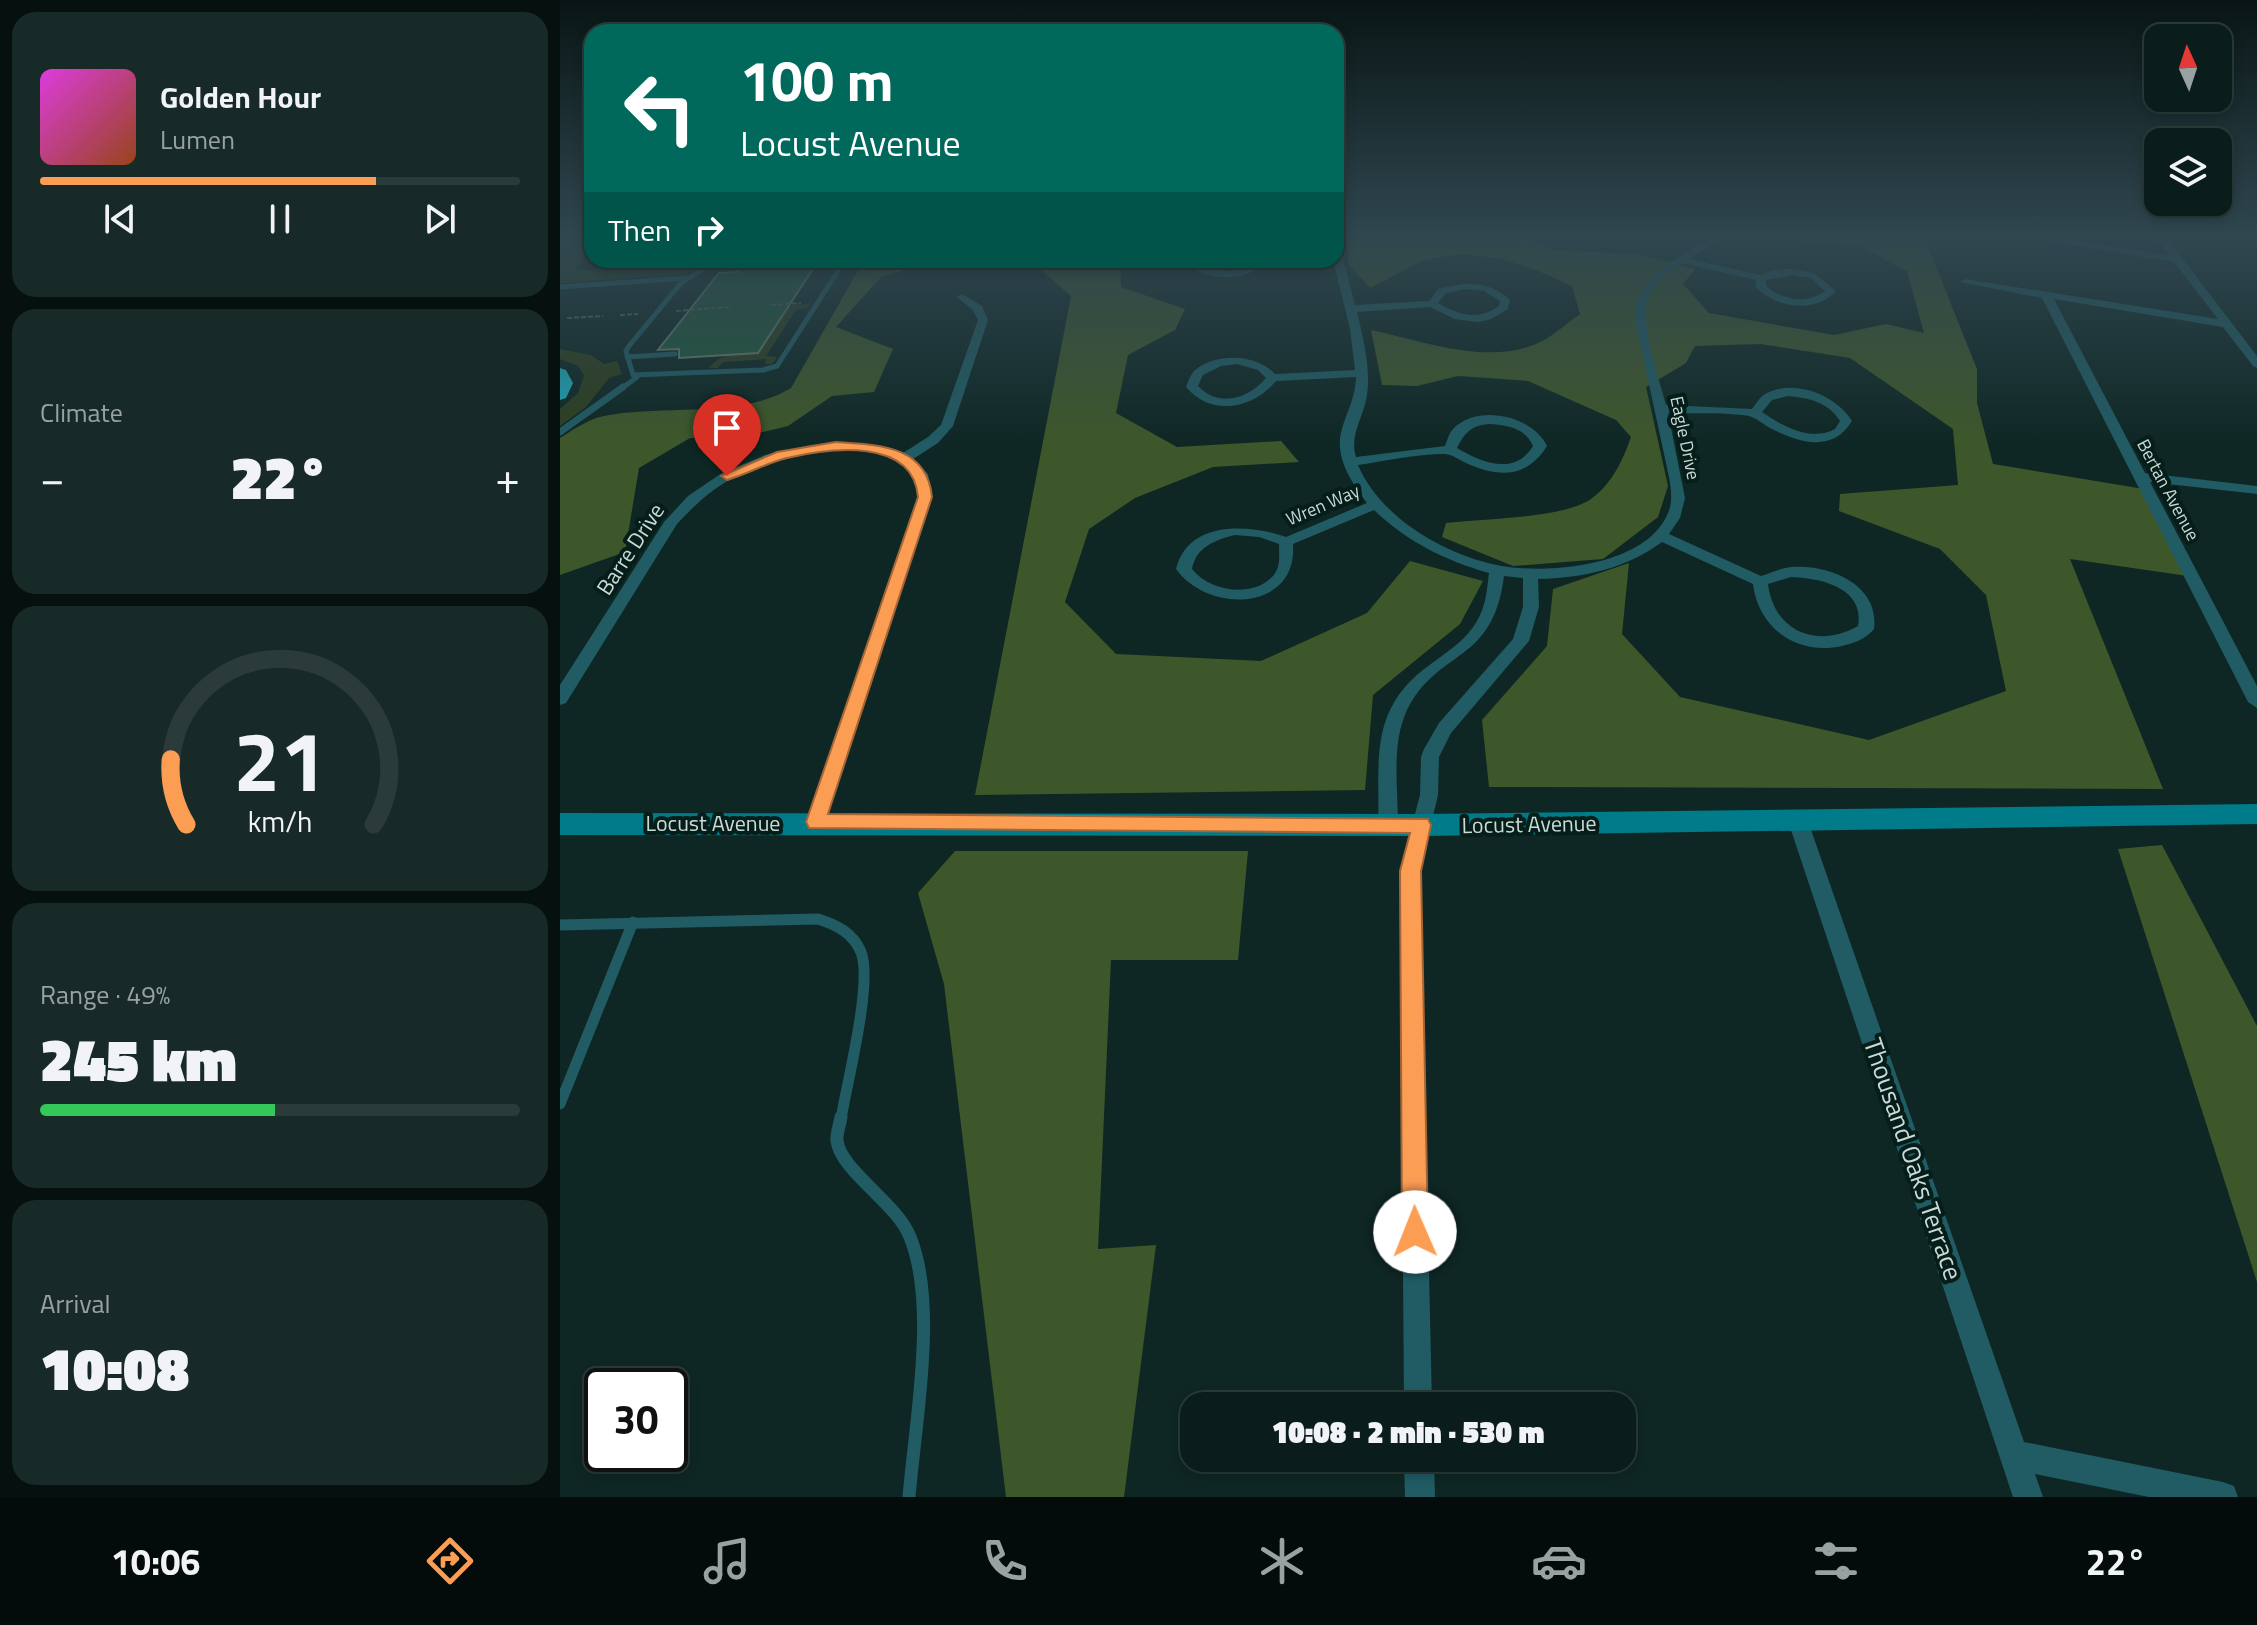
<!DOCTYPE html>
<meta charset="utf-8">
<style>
body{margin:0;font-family:"Titillium Web",sans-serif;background:#182a28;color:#f1f3f6;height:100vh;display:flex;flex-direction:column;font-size:30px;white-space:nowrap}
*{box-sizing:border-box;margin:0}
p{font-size:26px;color:#99a2a3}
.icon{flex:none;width:44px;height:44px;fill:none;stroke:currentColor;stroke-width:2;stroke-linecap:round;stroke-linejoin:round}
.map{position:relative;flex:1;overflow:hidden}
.drawer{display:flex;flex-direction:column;gap:12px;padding:12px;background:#06100f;width:560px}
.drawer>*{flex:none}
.guide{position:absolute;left:24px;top:24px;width:760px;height:244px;border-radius:24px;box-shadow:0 4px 12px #0003,0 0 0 2px #2a3b3a;background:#00695c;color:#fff;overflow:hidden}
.needle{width:52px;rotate:357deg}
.buttons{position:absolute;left:1584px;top:24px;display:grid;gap:16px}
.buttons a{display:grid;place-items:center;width:88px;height:88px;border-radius:16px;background:#0a1d1b;box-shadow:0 4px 12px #0003,0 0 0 2px #2a3b3a;font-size:40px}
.speed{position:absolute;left:24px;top:1368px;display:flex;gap:16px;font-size:40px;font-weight:700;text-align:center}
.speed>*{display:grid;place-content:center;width:104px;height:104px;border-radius:50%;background:#0a1d1b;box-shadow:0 4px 12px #0003,0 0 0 2px #2a3b3a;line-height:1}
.speed .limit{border:4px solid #111;border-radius:12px;background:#fff;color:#111}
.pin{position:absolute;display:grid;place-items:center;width:68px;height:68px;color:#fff;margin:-82px -34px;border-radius:50% 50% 50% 0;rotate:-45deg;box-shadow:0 0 8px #0007}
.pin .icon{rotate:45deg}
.me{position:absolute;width:88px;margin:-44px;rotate:359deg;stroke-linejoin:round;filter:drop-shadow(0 0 6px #0008)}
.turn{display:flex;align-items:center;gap:28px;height:168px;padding:0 24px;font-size:36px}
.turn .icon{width:104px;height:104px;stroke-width:2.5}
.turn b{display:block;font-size:56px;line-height:68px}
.then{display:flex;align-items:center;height:76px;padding:0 24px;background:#0003;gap:16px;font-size:30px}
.big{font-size:60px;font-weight:800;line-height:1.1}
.drawer .tile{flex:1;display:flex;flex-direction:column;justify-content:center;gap:12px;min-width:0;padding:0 28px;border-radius:24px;background:#182a28}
.drawer .dial{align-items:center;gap:0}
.dial svg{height:208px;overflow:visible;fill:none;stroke:#2a3b3a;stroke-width:7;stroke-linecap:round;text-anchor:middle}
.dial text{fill:#f1f3f6;stroke:none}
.song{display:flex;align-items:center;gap:24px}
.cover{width:96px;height:96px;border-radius:12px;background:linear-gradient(135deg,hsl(300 70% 55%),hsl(20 70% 35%))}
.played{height:8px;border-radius:4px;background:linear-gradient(90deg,#fc9d54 70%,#2a3b3a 70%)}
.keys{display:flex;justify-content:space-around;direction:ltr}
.heat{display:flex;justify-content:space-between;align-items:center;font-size:44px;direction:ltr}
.charge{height:12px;border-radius:6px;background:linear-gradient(90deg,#34c759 49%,#2a3b3a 0)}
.trip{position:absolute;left:620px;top:1392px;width:456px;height:80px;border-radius:24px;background:#0a1d1b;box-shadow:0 4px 12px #0003,0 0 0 2px #2a3b3a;font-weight:800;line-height:80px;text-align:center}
.dock{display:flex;height:128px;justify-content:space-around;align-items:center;background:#040c0b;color:#99a2a3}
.dock .icon{width:56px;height:56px}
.dock .current{color:#fc9d54}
.dock b{font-size:36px;color:#f1f3f6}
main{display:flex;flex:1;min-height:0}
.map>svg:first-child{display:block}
.green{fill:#2d3e1f}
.forest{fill:#3e572a}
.building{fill:#21583b;stroke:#687d70;stroke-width:2}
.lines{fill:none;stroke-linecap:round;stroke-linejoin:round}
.path{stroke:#4f6562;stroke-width:2;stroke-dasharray:5 2;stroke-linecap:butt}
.lane-far3{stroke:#215b64;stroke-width:5}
.lane-far2{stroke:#215b64;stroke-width:7}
.lane-far1{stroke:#215b64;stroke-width:11}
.lane{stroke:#215b64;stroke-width:13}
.street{fill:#215b64;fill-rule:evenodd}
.secondary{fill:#007b89;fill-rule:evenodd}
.highway{fill:#21a5b6;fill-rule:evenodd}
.route{fill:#fc9d54;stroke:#a46637;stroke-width:2}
.labels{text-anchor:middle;stroke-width:8;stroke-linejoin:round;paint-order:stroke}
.far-street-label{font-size:18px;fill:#cbdad7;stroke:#051e1a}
.street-label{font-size:22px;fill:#cbdad7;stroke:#051e1a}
.near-street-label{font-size:26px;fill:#cbdad7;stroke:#051e1a}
</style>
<main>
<section class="drawer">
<div class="tile">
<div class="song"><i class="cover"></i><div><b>Golden Hour</b><p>Lumen</p></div></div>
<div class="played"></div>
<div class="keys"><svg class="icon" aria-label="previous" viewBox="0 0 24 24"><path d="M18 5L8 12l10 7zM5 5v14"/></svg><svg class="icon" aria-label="pause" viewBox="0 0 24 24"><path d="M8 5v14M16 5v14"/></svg><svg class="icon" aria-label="next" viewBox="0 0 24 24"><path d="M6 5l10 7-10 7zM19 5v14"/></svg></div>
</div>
<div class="tile"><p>Climate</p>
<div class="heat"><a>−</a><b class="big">22°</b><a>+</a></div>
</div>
<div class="tile dial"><svg viewBox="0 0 100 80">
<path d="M14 69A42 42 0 1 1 86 69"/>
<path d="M14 69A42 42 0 0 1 8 44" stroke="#fc9d54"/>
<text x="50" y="56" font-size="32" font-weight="700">21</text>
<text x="50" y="72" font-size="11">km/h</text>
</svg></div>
<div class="tile"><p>Range · 49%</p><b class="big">245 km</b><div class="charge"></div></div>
<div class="tile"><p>Arrival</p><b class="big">10:08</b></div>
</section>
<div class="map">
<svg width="1697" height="1497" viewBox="0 0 1697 1497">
<rect width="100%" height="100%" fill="#0e2724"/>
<g class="green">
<path d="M29 237 20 248 29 250 14 271 85 266 90 260H150L138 270 125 274 0 283V245L8 238Z"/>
<path d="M250 304 247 308 236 310 206 356 217 357 212 364H205L206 359 163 362 158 368H149C161 352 179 354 199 353L227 309 210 307Z"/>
<path d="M0 349 31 355 44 364 57 361 62 374 49 378 26 407 0 426V409L18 393 24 375 18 366 0 359Z"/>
</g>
<g class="forest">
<path d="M789 237 826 241 880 237H970L993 250 1078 254 1135 269 1123 284 1149 313 1274 335 1326 324 1364 333 1347 271 1300 246 1200 237H1364L1417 369V403L1433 464 1590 490 1635 577 1510 559 1603 789 929 787 922 720 987 646 993 589 1069 563 1062 634 1120 697 1309 740 1446 691 1426 595 1380 549 1279 511 1280 494 1398 485 1393 429 1290 358 1201 344 1135 346 1126 363 1086 387 1108 486 1098 517 1043 559 953 566 882 537 886 523C923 518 1002 519 1031 499 1052 484 1063 460 1071 437L1056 420 968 381 898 376 857 386 822 385 811 330C864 341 933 368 984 340 997 333 1008 322 1020 314L1012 286C969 265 921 247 873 258 852 263 830 279 810 288L788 263Z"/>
<path d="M304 260H382L321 277 276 327 333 349 314 392 272 396 228 426 186 436 130 438 79 468 65 552 0 575V438C13 430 28 419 44 416 101 404 181 419 231 388Z"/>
<path d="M469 260H560L561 287 625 309 615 330 568 355 556 413 617 447 721 441 739 462 653 467 575 498 529 529 505 602 556 654 701 661 807 613 850 561 923 581 900 624 813 695 805 790 415 795 511 296Z"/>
<path d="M1602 845 1697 1026V1282L1558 849Z"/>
<path d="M395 851H688L678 960H551L538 1249 596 1245 564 1497H446L384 984 358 893Z"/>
</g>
<path class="building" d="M258 261 198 353 119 358V349L98 350 159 273 177 272 183 265Z"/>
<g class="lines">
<g class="path">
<path d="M211 305 241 303"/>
<path d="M116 311 169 307"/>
<path d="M60 315 78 314"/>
<path d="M7 318 43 316"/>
</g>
<g class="lane-far3">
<path d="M32 241 28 246H32"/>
<path d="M158 260 121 283 69 346 66 351 73 375 203 370 217 366 285 260"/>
<path d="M0 287 126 278"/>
<path d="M67 357 115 354"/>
<path d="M61 389 77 377"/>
</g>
<path class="lane-far2" d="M0 432 63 387"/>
<g class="lane-far1">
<path d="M0 925 258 919C277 925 293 933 301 952 313 983 287 1082 281 1119"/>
<path d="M0 1104 73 922"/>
</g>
<path class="lane" d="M281 1117C280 1124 276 1134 277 1141 281 1171 337 1203 350 1237 378 1305 355 1423 349 1497"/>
<g class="street">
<path d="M1153 237H1164L1130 259 1200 275 1213 270 1233 269 1254 273 1276 291C1255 314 1216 308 1196 287V280L1122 263C1110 271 1097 280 1090 293 1077 319 1099 377 1106 405L1192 409C1195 405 1200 397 1205 394 1234 378 1276 395 1292 421 1273 453 1239 443 1210 428 1203 424 1196 418 1189 416 1163 412 1134 414 1108 413L1125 498 1120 518 1109 534 1201 576C1211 573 1221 568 1231 567 1270 564 1320 585 1314 629 1306 639 1294 643 1282 646 1237 656 1198 628 1193 584L1102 542C1066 569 1022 578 978 579L979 607 969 641 891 733 879 757 878 795 860 871 872 1406H844L840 871 860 795 861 757 864 749 879 723 953 639 963 607V578L944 576C933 665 878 648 847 710 831 744 838 788 838 825L835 831 828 833 821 831 818 825C820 787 813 743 831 708 853 664 897 656 917 621 926 606 927 589 929 573 886 561 846 541 814 510L733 544C738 612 648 614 616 569 628 520 689 524 726 537L807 503C793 484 778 463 780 439 783 417 795 403 796 377L716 381C693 409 651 417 626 387 628 381 631 374 635 370 657 352 697 354 715 374L795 370 790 329 773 260H776V248L781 251 795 305 869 301 878 289C906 282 928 280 950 300L948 309 931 319 918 322 895 319 870 307 797 312C803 338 811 368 807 395 804 417 789 434 796 457L885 446C887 441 889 433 893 429 918 403 973 416 987 446 967 478 939 478 906 463 899 460 892 454 884 454 856 454 826 461 798 465 820 517 883 554 937 565 985 575 1086 567 1108 513 1113 502 1111 489 1109 477L1075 319C1076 273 1119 258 1153 237ZM1233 275 1251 278 1265 291C1246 305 1223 300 1206 286V280ZM906 289 924 291 940 301 939 306C919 321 898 315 878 303L886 293ZM677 364 698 370 706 378C688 399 659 408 638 386L643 375 661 366ZM1228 396C1249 398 1268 402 1280 421L1275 429C1251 442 1222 426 1202 412L1212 400ZM929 424C948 425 965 428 973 446 955 476 922 463 897 448 904 433 912 425 929 424ZM675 535 699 537 719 544C719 555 721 567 713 576 692 599 649 591 632 569 636 547 655 540 675 535ZM1231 577C1261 578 1305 588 1298 626 1257 649 1214 632 1208 584Z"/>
<path d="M1465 237H1486L1609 255 1596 237H1606L1697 356V368L1693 366 1663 327 1494 299 1585 473 1697 486V494L1590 482 1697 686V708L1688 702 1482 298 1400 282 1405 279 1658 319 1614 262Z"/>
<path d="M631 260H641L648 269C659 271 671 273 682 269 692 266 696 260 707 260 690 280 665 280 640 273Z"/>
<path d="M402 294 422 306 428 320 393 426 378 443 353 459 368 474 372 497 263 828 256 830 249 828 246 822 358 497C357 490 357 479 353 473 323 429 212 458 173 478 151 489 133 507 117 524L6 703 0 705V685L104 522 128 496 162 473 205 455 250 445 276 442 316 445 343 453 368 437 381 425 418 320 413 310 397 297Z"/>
<path d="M1238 813 1245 815 1248 821 1464 1442 1663 1482 1674 1486 1678 1497H1589L1475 1474 1483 1497H1453L1228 821 1231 815Z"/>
<path d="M844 1458H874L875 1497H845Z"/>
</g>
<path class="secondary" d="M1697 804V824L862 836 0 835V813L862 814Z"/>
<path class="highway" d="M0 368 6 370 13 383 6 398 0 400Z"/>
</g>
<linearGradient id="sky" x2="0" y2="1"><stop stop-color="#081514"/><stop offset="0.53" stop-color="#304750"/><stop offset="1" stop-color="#304750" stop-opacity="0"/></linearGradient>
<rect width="1697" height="446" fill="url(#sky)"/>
<path class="route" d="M276 442C318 445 367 445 372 497L268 814 868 819 871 825 861 871 868 1232 864 1241 855 1245 846 1241 842 1232 840 871 850 833 249 828 246 822 358 497C353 437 270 448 227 458 206 463 188 474 167 480L161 476 217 452Z"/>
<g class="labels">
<g class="far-street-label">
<text transform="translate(1125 438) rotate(78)" y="6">Eagle Drive</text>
<text transform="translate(1608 490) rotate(62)" y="6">Bertan Avenue</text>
<text transform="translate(763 505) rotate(-23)" y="6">Wren Way</text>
</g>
<g class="street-label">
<text transform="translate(70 549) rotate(-57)" y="8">Barre Drive</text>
<text x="153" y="831">Locust Avenue</text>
<text transform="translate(969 824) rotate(-1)" y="8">Locust Avenue</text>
</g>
<g class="near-street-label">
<text transform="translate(1353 1159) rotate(71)" y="9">Thousand Oaks Terrace</text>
</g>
</g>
</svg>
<div class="buttons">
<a><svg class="needle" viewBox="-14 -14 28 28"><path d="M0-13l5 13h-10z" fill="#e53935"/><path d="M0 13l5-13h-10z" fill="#99a2a3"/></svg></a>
<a><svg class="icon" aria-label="layers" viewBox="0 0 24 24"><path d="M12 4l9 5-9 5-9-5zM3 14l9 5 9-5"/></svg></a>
</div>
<div class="speed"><div class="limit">30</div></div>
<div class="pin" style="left:167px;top:476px;background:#d93025"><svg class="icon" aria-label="arrive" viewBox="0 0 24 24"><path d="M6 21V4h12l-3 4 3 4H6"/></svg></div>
<svg class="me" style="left:855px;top:1232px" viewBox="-20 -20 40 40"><circle r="19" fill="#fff"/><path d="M0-13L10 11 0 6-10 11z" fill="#fc9d54"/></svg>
<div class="trip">10:08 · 2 min · 530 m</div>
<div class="guide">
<div class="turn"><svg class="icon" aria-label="left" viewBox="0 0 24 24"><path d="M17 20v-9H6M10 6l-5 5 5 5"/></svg><div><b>100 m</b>Locust Avenue</div></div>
<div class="then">Then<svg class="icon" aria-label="right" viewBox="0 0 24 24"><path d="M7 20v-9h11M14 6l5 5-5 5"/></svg></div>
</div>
</div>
</main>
<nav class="dock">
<b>10:06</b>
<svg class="icon current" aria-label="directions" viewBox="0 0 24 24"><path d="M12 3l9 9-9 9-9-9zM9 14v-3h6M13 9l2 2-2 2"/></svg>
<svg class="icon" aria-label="music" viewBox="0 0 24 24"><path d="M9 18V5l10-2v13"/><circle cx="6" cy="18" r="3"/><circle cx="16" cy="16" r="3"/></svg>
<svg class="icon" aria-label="phone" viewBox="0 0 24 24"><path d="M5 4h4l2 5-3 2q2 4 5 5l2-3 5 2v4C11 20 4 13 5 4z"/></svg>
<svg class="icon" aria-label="climate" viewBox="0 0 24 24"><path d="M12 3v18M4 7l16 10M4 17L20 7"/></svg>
<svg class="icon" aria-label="car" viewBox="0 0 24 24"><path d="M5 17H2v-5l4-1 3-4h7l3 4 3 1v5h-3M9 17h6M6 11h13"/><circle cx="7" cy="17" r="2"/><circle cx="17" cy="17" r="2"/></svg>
<svg class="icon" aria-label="filters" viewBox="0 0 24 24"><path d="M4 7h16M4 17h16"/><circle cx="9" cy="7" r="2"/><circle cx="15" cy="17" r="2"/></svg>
<b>22°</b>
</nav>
